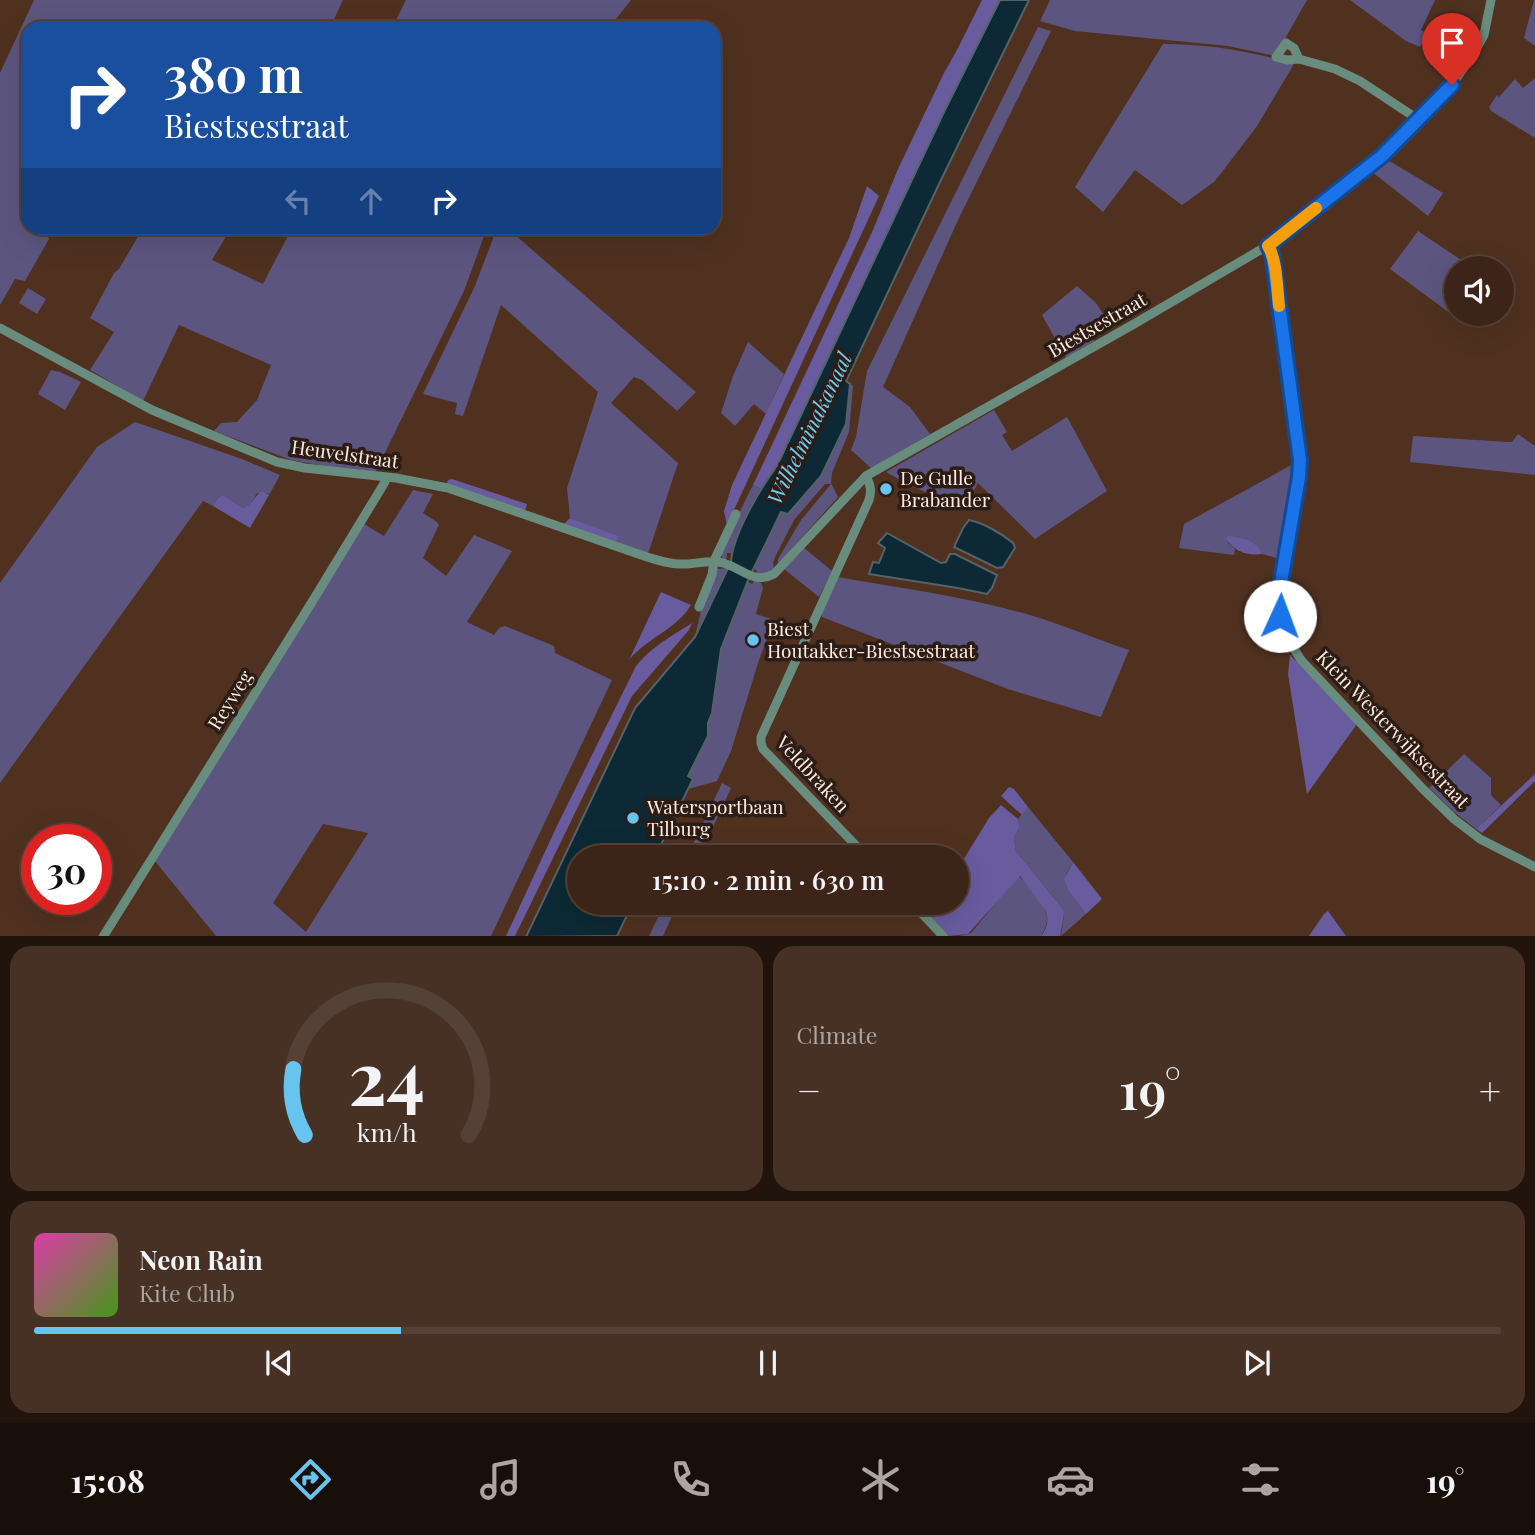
<!DOCTYPE html>
<meta charset="utf-8">
<style>
body{margin:0;font-family:"Playfair Display",serif;background:#473125;color:#f1f3f6;height:100vh;display:flex;flex-direction:column;font-size:26px;white-space:nowrap}
*{box-sizing:border-box;margin:0}
p{font-size:23px;color:#aca5a2}
.icon{flex:none;width:38px;height:38px;fill:none;stroke:currentColor;stroke-width:2;stroke-linecap:round;stroke-linejoin:round}
.map{position:relative;height:936px;overflow:hidden}
.details{display:flex;flex-direction:column;gap:10px;padding:10px;background:#21140d;flex:1}
.details>*{flex:none}
.hud{position:absolute;left:21px;top:21px;width:700px;height:214px;border-radius:21px;box-shadow:0 7px 28px #0002,0 0 0 2px #554237;background:#1a4fa0;color:#fff;overflow:hidden}
.tools{position:absolute;left:1444px;top:256px;display:grid;gap:14px}
.tools a{display:grid;place-items:center;width:70px;height:70px;border-radius:50%;background:#3c2518;box-shadow:0 7px 28px #0002,0 0 0 2px #554237;font-size:35px}
.speed{position:absolute;left:21px;top:824px;display:flex;gap:14px;font-size:35px;font-weight:700;text-align:center}
.speed>*{display:grid;place-content:center;width:91px;height:91px;border-radius:50%;background:#3c2518;box-shadow:0 7px 28px #0002,0 0 0 2px #554237;line-height:1}
.speed .limit{border:10px solid #d22;background:#fff;color:#111}
.pin{position:absolute;display:grid;place-items:center;width:60px;height:60px;color:#fff;margin:-72px -30px;border-radius:50% 50% 50% 0;rotate:-45deg;box-shadow:0 0 7px #0007}
.pin .icon{rotate:45deg}
.me{position:absolute;width:77px;margin:-38px;rotate:2deg;stroke-linejoin:round;filter:drop-shadow(0 0 5px #0008)}
.turn{display:flex;align-items:center;gap:24px;height:147px;padding:0 28px;font-size:32px}
.turn .icon{width:91px;height:91px;stroke-width:2.5}
.turn b{display:block;font-size:49px;line-height:60px}
.lanes{display:flex;align-items:center;height:66px;padding:0 28px;background:#0003;justify-content:center;gap:35px;direction:ltr}
.lanes .off{opacity:.35}
.big{font-size:52px;font-weight:600;line-height:1.1}
.details .card{flex:1;display:flex;flex-direction:column;justify-content:center;gap:10px;min-width:0;padding:0 24px;border-radius:21px;background:#473125}
.details .dial{align-items:center;gap:0}
.dial svg{height:182px;overflow:visible;fill:none;stroke:#554237;stroke-width:7;stroke-linecap:round;text-anchor:middle}
.dial text{fill:#f1f3f6;stroke:none}
.song{display:flex;align-items:center;gap:21px}
.cover{width:84px;height:84px;border-radius:10px;background:linear-gradient(135deg,hsl(320 70% 55%),hsl(100 70% 35%))}
.played{height:7px;border-radius:4px;background:linear-gradient(90deg,#67c4ef 25%,#554237 25%)}
.keys{display:flex;justify-content:space-around;direction:ltr}
.heat{display:flex;justify-content:space-between;align-items:center;font-size:38px;direction:ltr}
.details .tiles{flex:1;display:grid;gap:10px;grid-template-columns:1fr 1fr}
.card:last-child{grid-column:span 2}
.trip{position:absolute;left:567px;top:845px;width:402px;height:70px;border-radius:35px;background:#3c2518;box-shadow:0 7px 28px #0002,0 0 0 2px #554237;font-weight:600;line-height:70px;text-align:center}
.dock{display:flex;height:112px;justify-content:space-around;align-items:center;background:#180f0a;color:#aca5a2}
.dock .icon{width:49px;height:49px}
.dock .on{color:#67c4ef}
.dock b{font-size:32px;color:#f1f3f6}
.map>svg:first-child{display:block}
.green{fill:#5c5580;fill-rule:evenodd}
.forest{fill:#685c9f}
.water{fill:#0c2935;stroke:#556368;stroke-width:2}
.lines{fill:none;stroke-linecap:round;stroke-linejoin:round}
.minor{stroke:#688d7f;stroke-width:9}
.route-casing{stroke:#114b97;stroke-width:18}
.route{stroke:#1a73e8;stroke-width:12}
.slow{stroke:#f59e0b;stroke-width:12}
.poi-dot{fill:#67c4ef;stroke:#2b1d15;stroke-width:2.5}
.labels{text-anchor:middle;stroke-width:7;stroke-linejoin:round;paint-order:stroke}
.street-label{font-size:19px;fill:#feeadf;stroke:#2b1d15}
.poi-label{font-size:19px;fill:#feeadf;stroke:#2b1d15;text-anchor:start}
.water-label{font-size:21px;font-style:italic;fill:#71ccf7;stroke:#2b1d15}
</style>
<div class="map">
<svg width="1535" height="937" viewBox="0 0 1535 937">
<rect width="100%" height="100%" fill="#503120"/>
<g class="green">
<path d="M34 0H343L330 28H28V228H44L49 239 25 281 15 279 0 305V73Z"/>
<path d="M406 0H631L609 28H392Z"/>
<path d="M1050 0H1307L1275 56 1228 46 1075 31 1040 21Z"/>
<path d="M1350 0H1435L1421 30 1428 35 1420 47 1406 41Z"/>
<path d="M1534 0H1535V46L1524 38Z"/>
<path d="M1038 27 1051 31 958 220 883 387 910 407 930 434 872 469 851 450 856 437 867 371Z"/>
<path d="M1163 44C1208 44 1251 51 1294 64L1257 126 1222 172 1214 182 1182 205 1135 170 1103 212 1075 187Z"/>
<path d="M1535 78V138L1491 111 1489 107 1497 95 1499 97 1515 79 1523 88Z"/>
<path d="M1386 159 1443 193 1428 216 1371 171Z"/>
<path d="M143 228H231L212 260 263 284 292 228H487L464 291 376 471H373L330 467 291 460 214 431 221 423 237 422 257 400 271 365 179 325 143 401 90 370 114 332 90 318 114 273 119 269Z"/>
<path d="M497 228H507L696 392 677 411 642 380 634 377 611 403 678 463 648 554 616 542 618 536 570 518 567 488 598 392 501 305 463 416 455 414 457 403 423 394 475 286Z"/>
<path d="M1418 231 1473 268H1456V313L1454 316 1390 269Z"/>
<path d="M1077 286 1096 303 1106 318 1088 328 1094 341 1066 358 1042 315Z"/>
<path d="M28 288 46 299 37 314 19 303Z"/>
<path d="M748 342 784 374 766 414 754 404 735 426 721 413 733 376Z"/>
<path d="M51 370 60 372 81 382 65 410 38 394Z"/>
<path d="M850 384 853 386 849 432 832 473 831 483 838 497 778 564V559L801 520 831 484H825L794 520 775 557 773 563 774 570 770 574 756 575 757 571 754 569 782 511 846 424Z"/>
<path d="M994 410 1007 432 1002 435 1012 451 1067 417 1107 491 1035 539 978 483 964 509 909 485 886 472Z"/>
<path d="M135 422 242 459 280 475 269 495 267 493H257L249 507 243 508 223 495 218 498 213 506 203 501 0 783V583L97 447Z"/>
<path d="M1518 434 1535 446V475L1410 462 1413 436 1508 442H1512Z"/>
<path d="M1295 463 1280 559 1262 554C1259 543 1246 541 1237 537L1227 542 1235 549 1234 555 1179 548 1184 524Z"/>
<path d="M753 485 761 489 732 549V553H727L726 561 723 560 721 554 723 545Z"/>
<path d="M413 490 433 494 423 513 437 522 439 525 423 558 446 576 474 535 512 551 467 622 494 635 499 628 505 626 554 646 555 653 612 680 491 936H216L154 860 364 524 384 536ZM323 824 368 833 306 932 273 903Z"/>
<path d="M803 547 832 571 819 597 784 569Z"/>
<path d="M728 568 695 637 703 602 717 569Z"/>
<path d="M838 577C900 588 962 596 1023 613 1059 623 1093 638 1129 650L1101 717 1008 689 822 617 821 614Z"/>
<path d="M755 580 761 583 763 588 756 614 774 620 759 660 731 751 717 781 681 791 708 736V723L712 713 721 649 748 582 752 584Z"/>
<path d="M1464 754 1491 778V795L1501 805 1476 829 1454 812 1429 788Z"/>
<path d="M722 783 731 788 699 857H687Z"/>
<path d="M1028 807 1073 862 1066 874 1070 893 1086 914 1061 936 1064 915 1062 908 1016 851 1014 838 1020 826 1018 819Z"/>
<path d="M1018 876 1022 879C1038 898 1057 912 1041 936L955 937 971 933Z"/>
<path d="M665 903H678L663 936H649Z"/>
</g>
<g class="forest">
<path d="M982 0H1000L945 110 777 466 761 489 753 485 873 230 898 169 944 73 957 50Z"/>
<path d="M867 186 879 196 727 525 724 511 732 485 849 238Z"/>
<path d="M452 479 527 504 525 511 447 484 448 480Z"/>
<path d="M262 491 269 495 250 528 213 506 218 498 223 495 243 508C252 507 254 495 262 491Z"/>
<path d="M570 518 619 536 616 542 564 524Z"/>
<path d="M1228 536C1241 537 1258 541 1262 554 1248 556 1232 551 1226 538Z"/>
<path d="M661 592 691 605C677 629 648 637 629 660Z"/>
<path d="M692 623 689 630 632 696 515 936H506L555 830 636 666C651 647 672 636 692 623Z"/>
<path d="M1290 655 1357 724 1307 794 1288 674Z"/>
<path d="M1535 774V781L1482 833 1476 829Z"/>
<path d="M1009 787 1014 789 1028 807 1022 815 1001 796Z"/>
<path d="M1001 805 1018 819 1019 823 1020 826 1014 838 1016 851 1062 908 1064 914 1060 937 1041 936C1047 929 1049 920 1046 911L1020 876 968 934 949 936 931 917 930 915 937 903H957V870L989 818Z"/>
<path d="M1073 862 1102 899 1086 914 1070 893 1064 879Z"/>
<path d="M1328 911 1346 936H1309L1324 914Z"/>
</g>
<g class="water">
<path d="M1000 0H1029L939 184 846 381 850 384 846 424 835 447 821 476 788 514 781 512 749 578 721 649 712 713 708 723V736L688 776 693 779 655 857 579 858V903H633L617 936 526 937 635 708 695 637 731 562C733 534 760 489 777 466L945 110Z"/>
<path d="M969 520C984 523 1002 534 1013 543L1015 548 1003 567 997 568 954 547 963 528Z"/>
<path d="M887 533 941 563 946 562 950 554H955L997 575 992 588 987 594 958 588 869 574 873 562 879 563 885 548 878 543Z"/>
</g>
<g class="lines">
<g class="minor">
<path d="M1299 59 1294 48 1286 43 1276 57 1287 60 1299 59 1335 69 1360 81 1419 120"/>
<path d="M1267 246 1271 252 1273 260 1300 452 1299 477 1280 588 1279 602 1280 616 1286 636 1301 660 1422 788 1454 819 1480 839 1535 867"/>
<path d="M0 328 152 410 277 462 305 468 396 478 448 488 647 557C658 560 668 564 680 564 694 565 709 559 723 563 742 568 754 585 774 574L866 476 1134 324 1267 246 1326 201 1382 156 1452 85 1474 53 1484 35 1491 0"/>
<path d="M866 476C870 484 872 490 869 500L761 737V743L763 749 868 858"/>
<path d="M699 607 712 575 714 561 736 514"/>
<path d="M912 903 944 937"/>
<path d="M103 937 312 602 385 482"/>
</g>
</g>
<g class="lines">
<g class="route-casing">
<path id="route" d="M1280 616V588L1299 477 1300 460 1273 260 1271 251 1268 246 1382 156 1452 85"/>
</g>
<use href="#route" class="route"/>
<path class="slow" d="M1279 306C1277 289 1277 260 1268 246L1316 208"/>
</g>
<g class="poi-dot">
<circle cx="886" cy="489" r="7"/>
<circle cx="753" cy="640" r="7"/>
<circle cx="633" cy="818" r="7"/>
</g>
<g class="labels">
<g class="street-label">
<text transform="translate(1097 325) rotate(-30)" y="7">Biestsestraat</text>
<text transform="translate(345 454) rotate(8)" y="7">Heuvelstraat</text>
<text transform="translate(230 700) rotate(-58)" y="7">Reyweg</text>
<text transform="translate(1393 729) rotate(46)" y="7">Klein Westerwijksestraat</text>
<text transform="translate(813 774) rotate(47)" y="7">Veldbraken</text>
</g>
<g class="poi-label">
<text x="900" y="485">De Gulle<tspan x="900" dy="22">Brabander</tspan></text>
<text x="767" y="636">Biest<tspan x="767" dy="22">Houtakker-Biestsestraat</tspan></text>
<text x="647" y="814">Watersportbaan<tspan x="647" dy="22">Tilburg</tspan></text>
</g>
<g class="water-label">
<text transform="translate(810 429) rotate(-64)" y="7">Wilhelminakanaal</text>
</g>
</g>
</svg>
<div class="tools">
<a><svg class="icon" aria-label="sound" viewBox="0 0 24 24"><path d="M4 9h4l5-4v14l-5-4H4zM17 9q2 3 0 6"/></svg></a>
</div>
<div class="speed"><div class="limit">30</div></div>
<div class="pin" style="left:1452px;top:85px;background:#d93025"><svg class="icon" aria-label="arrive" viewBox="0 0 24 24"><path d="M6 21V4h12l-3 4 3 4H6"/></svg></div>
<svg class="me" style="left:1280px;top:616px" viewBox="-20 -20 40 40"><circle r="19" fill="#fff"/><path d="M0-13L10 11 0 6-10 11z" fill="#1a73e8"/></svg>
<div class="trip">15:10 · 2 min · 630 m</div>
<div class="hud">
<div class="turn"><svg class="icon" aria-label="right" viewBox="0 0 24 24"><path d="M7 20v-9h11M14 6l5 5-5 5"/></svg><div><b>380 m</b>Biestsestraat</div></div>
<div class="lanes"><svg class="icon off" aria-label="left" viewBox="0 0 24 24"><path d="M17 20v-9H6M10 6l-5 5 5 5"/></svg><svg class="icon off" aria-label="ahead" viewBox="0 0 24 24"><path d="M12 20V5M6 11l6-6 6 6"/></svg><svg class="icon" aria-label="right" viewBox="0 0 24 24"><path d="M7 20v-9h11M14 6l5 5-5 5"/></svg></div>
</div>
</div>
<section class="details">
<div class="tiles">
<div class="card dial"><svg viewBox="0 0 100 80">
<path d="M14 69A42 42 0 1 1 86 69"/>
<path d="M14 69A42 42 0 0 1 9 40" stroke="#67c4ef"/>
<text x="50" y="56" font-size="32" font-weight="700">24</text>
<text x="50" y="72" font-size="11">km/h</text>
</svg></div>
<div class="card"><p>Climate</p>
<div class="heat"><a>−</a><b class="big">19°</b><a>+</a></div>
</div>
<div class="card">
<div class="song"><i class="cover"></i><div><b>Neon Rain</b><p>Kite Club</p></div></div>
<div class="played"></div>
<div class="keys"><svg class="icon" aria-label="previous" viewBox="0 0 24 24"><path d="M18 5L8 12l10 7zM5 5v14"/></svg><svg class="icon" aria-label="pause" viewBox="0 0 24 24"><path d="M8 5v14M16 5v14"/></svg><svg class="icon" aria-label="next" viewBox="0 0 24 24"><path d="M6 5l10 7-10 7zM19 5v14"/></svg></div>
</div>
</div>
</section>
<nav class="dock">
<b>15:08</b>
<svg class="icon on" aria-label="directions" viewBox="0 0 24 24"><path d="M12 3l9 9-9 9-9-9zM9 14v-3h6M13 9l2 2-2 2"/></svg>
<svg class="icon" aria-label="music" viewBox="0 0 24 24"><path d="M9 18V5l10-2v13"/><circle cx="6" cy="18" r="3"/><circle cx="16" cy="16" r="3"/></svg>
<svg class="icon" aria-label="phone" viewBox="0 0 24 24"><path d="M5 4h4l2 5-3 2q2 4 5 5l2-3 5 2v4C11 20 4 13 5 4z"/></svg>
<svg class="icon" aria-label="climate" viewBox="0 0 24 24"><path d="M12 3v18M4 7l16 10M4 17L20 7"/></svg>
<svg class="icon" aria-label="car" viewBox="0 0 24 24"><path d="M5 17H2v-5l4-1 3-4h7l3 4 3 1v5h-3M9 17h6M6 11h13"/><circle cx="7" cy="17" r="2"/><circle cx="17" cy="17" r="2"/></svg>
<svg class="icon" aria-label="filters" viewBox="0 0 24 24"><path d="M4 7h16M4 17h16"/><circle cx="9" cy="7" r="2"/><circle cx="15" cy="17" r="2"/></svg>
<b>19°</b>
</nav>
